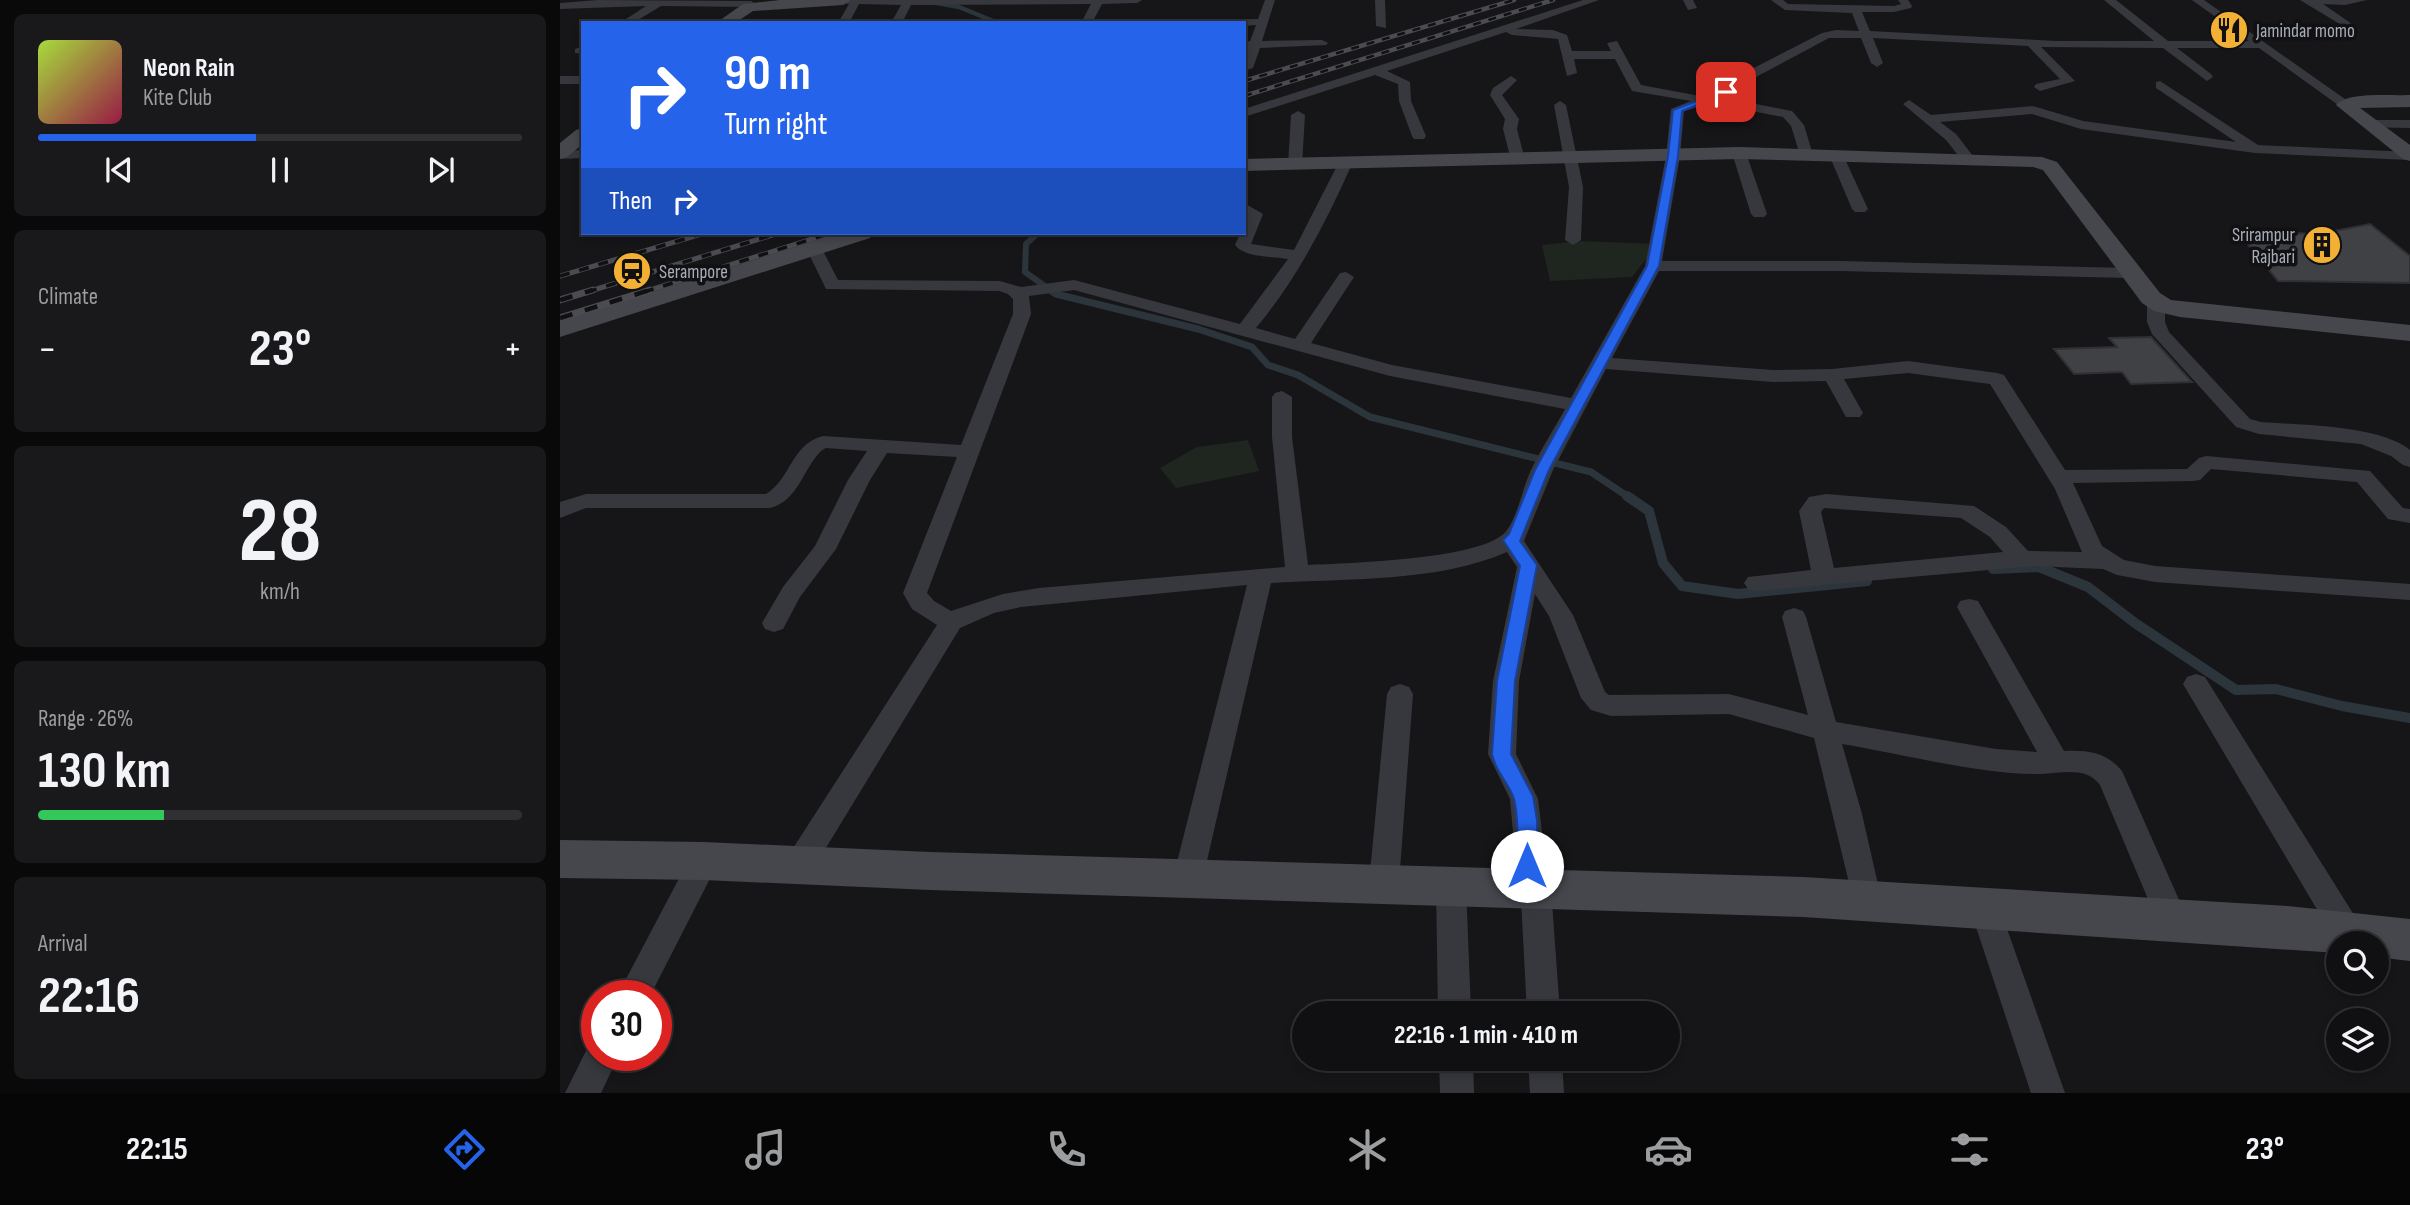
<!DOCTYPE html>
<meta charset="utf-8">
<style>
body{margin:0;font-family:"Sofia Sans Condensed",sans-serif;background:#19191b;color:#f1f3f6;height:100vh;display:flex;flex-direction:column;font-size:26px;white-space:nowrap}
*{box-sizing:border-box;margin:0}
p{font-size:23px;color:#9c9d9f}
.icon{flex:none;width:38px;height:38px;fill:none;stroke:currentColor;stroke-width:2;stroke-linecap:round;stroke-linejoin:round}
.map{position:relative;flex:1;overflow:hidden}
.side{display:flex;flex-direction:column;gap:14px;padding:14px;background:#09090a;width:560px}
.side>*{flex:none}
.guide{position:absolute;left:21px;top:21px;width:665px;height:214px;border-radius:0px;box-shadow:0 4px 10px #0003,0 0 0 2px #303032;background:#2563eb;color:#fff;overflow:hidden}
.fabs{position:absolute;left:1766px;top:931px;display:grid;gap:14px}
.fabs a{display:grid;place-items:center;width:63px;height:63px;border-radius:50%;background:#101012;box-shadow:0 4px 10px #0003,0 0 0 2px #303032;font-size:35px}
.speed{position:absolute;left:21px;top:980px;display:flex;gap:14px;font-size:35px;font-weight:700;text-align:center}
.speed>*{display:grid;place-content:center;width:91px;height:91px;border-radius:50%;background:#101012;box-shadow:0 4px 10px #0003,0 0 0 2px #303032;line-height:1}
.speed .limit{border:10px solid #d22;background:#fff;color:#111}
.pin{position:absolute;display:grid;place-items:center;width:60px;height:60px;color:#fff;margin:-30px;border-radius:14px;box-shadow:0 4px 10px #0006}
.me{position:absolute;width:77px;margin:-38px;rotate:0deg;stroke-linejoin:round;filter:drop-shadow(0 0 5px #0008)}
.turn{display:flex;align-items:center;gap:24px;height:147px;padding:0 28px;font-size:32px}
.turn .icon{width:91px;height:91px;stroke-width:2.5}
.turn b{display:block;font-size:49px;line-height:60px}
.then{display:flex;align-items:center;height:66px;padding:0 28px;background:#0003;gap:14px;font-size:26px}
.big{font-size:52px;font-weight:700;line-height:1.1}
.side .tile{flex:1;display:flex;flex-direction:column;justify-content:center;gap:10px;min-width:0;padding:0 24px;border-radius:10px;background:#19191b}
.side .dial{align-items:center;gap:0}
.dial b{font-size:91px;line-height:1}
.song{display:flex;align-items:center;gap:21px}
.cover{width:84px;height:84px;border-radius:10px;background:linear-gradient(135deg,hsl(80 70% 55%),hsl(340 70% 35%))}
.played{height:7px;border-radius:4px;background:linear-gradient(90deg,#2563eb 45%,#303032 45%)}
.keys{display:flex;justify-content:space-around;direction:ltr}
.heat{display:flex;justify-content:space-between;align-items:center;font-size:38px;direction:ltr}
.charge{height:10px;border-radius:5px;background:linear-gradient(90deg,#34c759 26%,#303032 0)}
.trip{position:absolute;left:732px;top:1001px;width:388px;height:70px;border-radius:35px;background:#101012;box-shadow:0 4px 10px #0003,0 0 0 2px #303032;font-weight:700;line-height:70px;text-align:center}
.dock{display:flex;height:112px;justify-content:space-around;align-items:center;background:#060607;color:#9c9d9f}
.dock .icon{width:49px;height:49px}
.dock .current{color:#2563eb}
.dock b{font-size:32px;color:#f1f3f6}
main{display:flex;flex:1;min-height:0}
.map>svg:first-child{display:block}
.green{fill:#1e261f}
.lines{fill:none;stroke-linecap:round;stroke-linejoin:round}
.stream-far3{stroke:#2c353c;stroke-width:4.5}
.stream-far2{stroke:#2c353c;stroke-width:6}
.stream-far1{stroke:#2c353c;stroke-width:7}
.stream{stroke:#2c353c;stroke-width:10}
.building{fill:#404145;stroke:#303034;stroke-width:2}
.street{fill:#37383d;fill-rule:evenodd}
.secondary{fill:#45474d;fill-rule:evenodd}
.rail-far2-casing{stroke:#4a4c52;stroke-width:4.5}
.rail-far1-casing{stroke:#4a4c52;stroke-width:5}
.rail-casing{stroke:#4a4c52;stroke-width:7}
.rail-far2{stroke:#111113;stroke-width:2.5;stroke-dasharray:8;stroke-linecap:butt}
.rail-far1{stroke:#111113;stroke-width:3.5;stroke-dasharray:10;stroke-linecap:butt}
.rail{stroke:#111113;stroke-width:4.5;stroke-dasharray:13;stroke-linecap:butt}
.route{fill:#2563eb;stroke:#184099;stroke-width:2}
.labels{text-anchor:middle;stroke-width:7;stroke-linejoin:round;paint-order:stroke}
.far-poi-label{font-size:19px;fill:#a8adb8;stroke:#111113;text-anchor:start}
</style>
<main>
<section class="side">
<div class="tile">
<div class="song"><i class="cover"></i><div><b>Neon Rain</b><p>Kite Club</p></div></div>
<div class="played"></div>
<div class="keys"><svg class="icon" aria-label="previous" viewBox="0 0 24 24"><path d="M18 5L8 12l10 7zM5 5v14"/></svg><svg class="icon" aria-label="pause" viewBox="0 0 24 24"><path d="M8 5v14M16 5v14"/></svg><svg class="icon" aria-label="next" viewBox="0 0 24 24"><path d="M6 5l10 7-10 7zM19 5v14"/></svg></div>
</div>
<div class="tile"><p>Climate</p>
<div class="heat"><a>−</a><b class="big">23°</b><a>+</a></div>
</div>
<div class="tile dial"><b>28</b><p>km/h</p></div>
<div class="tile"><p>Range · 26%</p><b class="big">130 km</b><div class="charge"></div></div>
<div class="tile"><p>Arrival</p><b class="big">22:16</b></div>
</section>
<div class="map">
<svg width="1850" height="1093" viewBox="0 0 1850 1093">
<rect width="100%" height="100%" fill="#161618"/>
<g class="green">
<path d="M1020 241 1098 244 1072 277 990 281 982 245Z"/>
<path d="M688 440 699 471 616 488 600 468 637 447Z"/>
</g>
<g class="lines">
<path class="stream-far3" d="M377 3 399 7 438 23"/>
<path class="stream-far2" d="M478 233 466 244 465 272 493 292"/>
<path class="stream-far1" d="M490 290 496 294 638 329 692 347 708 365 738 375 810 417 1031 472 1070 498"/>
<g class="stream">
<path d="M1067 496 1089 511 1103 563 1122 586 1178 594 1307 581"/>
<path d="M1433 569 1479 567 1528 587 1575 623 1676 690 1716 689 1782 706 1850 718"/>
</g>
</g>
<g class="building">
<path d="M1810 224 1850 256V283L1718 281 1677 231 1759 234Z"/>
<path d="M1591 337 1632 382 1571 384 1562 372 1514 374 1494 349 1557 347 1549 338Z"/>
</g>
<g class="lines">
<g class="street">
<path d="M38 0 191 1 196 4 191 7 101 6 73 23H60L86 6 0 9V3Z"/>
<path d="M274 0H582L577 3 542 4 532 23H521L531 4 351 5 342 23H331L341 5 299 4 289 23H278L289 4 275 3Z"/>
<path d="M705 0H715L702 41 762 40 768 43 766 45 700 48 693 68 684 71 688 48H684V42L690 41 696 25 684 26V23H643L648 20 698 19Z"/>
<path d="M815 0H825L826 28 816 26Z"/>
<path d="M1023 0H1039L956 29 993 30 1007 35 1012 51H1051L1047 43 1057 41 1081 85 1145 97 1159 92 1188 71 1262 33 1276 30 1299 31 1292 13 1225 10 1211 0H1223L1228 4 1334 6 1341 4 1338 0H1348L1352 6 1351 8 1334 12H1302L1310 31 1496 41H1594L1544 0H1556L1608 41H1689L1632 0H1644L1792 104 1791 107H1781L1699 48H1617L1651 74 1653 77 1647 81 1603 48 1481 47 1515 81 1480 91 1474 87 1476 84 1500 79 1468 46 1313 38 1323 63 1317 67 1311 63 1301 38H1269L1196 77 1166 98 1232 111 1244 125 1253 155 1251 158H1241L1231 126 1223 117 1151 103 1124 111 1120 156 1102 261H1280L1569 268 1577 273 1569 278 1280 271H1099L1052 358 1213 370 1272 369 1348 361 1437 373 1444 375 1505 470 1627 469 1639 458 1646 456 1810 471 1843 508 1850 509V523L1828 519 1797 482 1651 469 1640 480 1633 481 1513 483 1542 546 1564 560 1595 566 1850 584V600L1595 582 1557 575 1543 569 1473 566 1196 591 1188 589 1184 583 1188 577 1251 570 1239 511 1249 497 1266 494 1414 506 1446 527 1468 551 1522 552 1495 489 1430 384 1348 373 1284 379 1303 413 1300 417H1286L1266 381 1213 382 1046 369 993 470 964 541 1013 615 1045 692 1049 695 1169 694 1248 715 1222 617 1225 611 1234 608 1243 611 1246 617 1276 722 1436 749 1477 752 1397 607 1400 601 1409 599 1418 601 1504 751C1528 750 1546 752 1562 771L1628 920 1623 930 1612 934 1601 930 1540 785C1526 766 1502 773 1481 774 1421 775 1343 754 1282 744L1302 814 1322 902 1318 912 1307 916 1296 912 1254 738 1169 714 1051 716 1031 710 1021 698 989 616 975 594 959 681 956 754 978 799 982 832V877L987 879 991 888 1000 1013H967L961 899 956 897 952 888 953 832 950 799 928 754 933 681 957 567 947 552C875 583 788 578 711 583L643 878 639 887 628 891 617 887 613 878 687 585 461 607 434 613 400 628 250 874 239 878 228 874 224 865 228 856 377 625 352 609 343 593 397 457 327 453 310 480 276 549 240 597 223 629 214 632 205 629 202 623 223 587 255 546 288 480 307 451 266 448 261 451C243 469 238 501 210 508H26L0 518V502L26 494H206C231 479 231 444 263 436L401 445 453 314V299L448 294 439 291 266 289 246 248 248 245H260L278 280 440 281 461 287 514 280 680 324 728 259C712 256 685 258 675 245L680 233H684L687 215 684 214V203L703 214 691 244 734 250 778 164 785 160 792 164C766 222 737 279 696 328L735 339 780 273 786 272 794 277 751 343 832 365 1011 398 1085 266 1106 156 1111 109 1131 101 1072 91 1055 59H1014L1017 73 1007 76 998 39 952 35 946 32 827 71 850 82 851 101 866 136 864 139H854L852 136 839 101 838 84 815 75 684 117V109ZM514 290 830 376 1005 409C994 429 981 449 971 470 962 489 959 513 947 530 927 560 785 563 748 565L732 437V397L722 391 715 393 712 397V437L725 567 479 588 443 594 391 611 374 601 367 593 471 314 469 296ZM1264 508 1401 518 1430 537 1443 552 1274 568 1261 512Z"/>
<path d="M1123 0H1133L1137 8 1128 10Z"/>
<path d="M1740 0H1807L1785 5 1763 4 1792 24V28L1788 29Z"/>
<path d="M23 46V54L15 53V49Z"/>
<rect x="0" y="76" width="23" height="8"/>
<path d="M951 76 957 80 942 95 959 119 957 129 965 160 958 164 951 160 943 129 945 119 930 95 933 88Z"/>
<path d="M1600 81 1698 145 1850 152V160L1695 153 1521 129 1472 114 1380 122 1396 134 1416 160 1409 164 1404 163 1386 140 1343 104 1349 100 1371 115 1473 106 1523 121 1676 142 1596 88V82Z"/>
<path d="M1000 101 1006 105 1023 187 1021 240 1013 245 1005 240 1009 187 994 105Z"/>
<path d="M738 111 745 115 742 165 735 169 728 165 731 115Z"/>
<path d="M1808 120H1850V128L1803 127V121Z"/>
<path d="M1179 149 1186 153 1207 214 1204 217H1194L1191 214 1172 153Z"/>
<path d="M23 150V158L0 159V151Z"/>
<path d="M1277 153 1284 157 1308 209 1305 212H1295L1292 209 1270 157Z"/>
<path d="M1596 298 1605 303V322L1609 332 1690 419 1701 422C1740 425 1820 425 1850 450V467L1843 465 1831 456 1801 444 1699 434 1676 427 1592 334 1587 322V303Z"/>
<path d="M1636 674 1645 677 1799 923 1804 933 1799 943H1777L1623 684 1627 677Z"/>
<path d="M840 684 849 687 853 694 839 883 835 892 824 896 813 892 809 883 827 694 831 687Z"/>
<path d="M144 848 155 852 159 861 90 996H57L133 852Z"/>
<path d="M891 872 902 876 906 885 911 1013H878L876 885 880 876Z"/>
<path d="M1425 895 1436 899 1440 909 1505 1093H1471L1410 909 1414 899Z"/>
<path d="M37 1040V1055H59L41 1093H5L30 1043Z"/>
<path d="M879 1059H913L914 1093H880Z"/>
<path d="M968 1059H1002L1004 1093H970Z"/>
</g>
<g class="secondary">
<path d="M220 0H291L283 5 193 11 175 23H156L183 4Z"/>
<path d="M1850 95V107L1800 108 1850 145V161L1843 159 1776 105C1788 91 1832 96 1850 95Z"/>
<path d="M23 128V144L7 157 0 159V143L16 130Z"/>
<path d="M1179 147 1482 157 1497 162 1600 293 1611 300 1850 325V341L1620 317 1594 311 1582 303 1483 170 1473 167 1179 159 684 171V159Z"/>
<path d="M279 233H314L310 238 0 337V321Z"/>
<path d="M0 840 144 842 370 852 1243 877 1728 906 1850 919V961L1816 957V943H1778V953L1243 917 370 890 144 880 0 878Z"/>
</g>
<g class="rail-far2-casing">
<g id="rail-far2">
<path d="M684 81 954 0"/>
<path d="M684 96 993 0"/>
</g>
</g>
<g class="rail-far1-casing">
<g id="rail-far1">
<path d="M0 276 145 233"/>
<path d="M27 292 219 233"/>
<path d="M84 292 271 233"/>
</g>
</g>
<g class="rail-casing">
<g id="rail">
<path d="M0 300 33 290"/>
<path d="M0 318 90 290"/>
</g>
</g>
<use href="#rail-far2" class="rail-far2"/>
<use href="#rail-far1" class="rail-far1"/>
<use href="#rail" class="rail"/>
</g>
<path class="route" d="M1163 91 1171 92 1122 111 1118 156 1099 266 989 470 960 541 977 565 955 681 951 754 973 796 977 820 978 866 974 872 967 875 960 872 957 866C957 844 959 820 954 799 949 783 935 771 932 754L937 681 960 566 943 540 949 534 975 470 1087 266 1108 156 1113 110Z"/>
<defs>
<g id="restaurant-disc" transform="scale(2.0125)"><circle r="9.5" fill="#f2b134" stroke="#111113"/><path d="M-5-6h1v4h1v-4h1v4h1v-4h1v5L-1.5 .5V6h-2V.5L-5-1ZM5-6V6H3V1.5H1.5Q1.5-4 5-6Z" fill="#111"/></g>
<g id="building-disc" transform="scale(2.0125)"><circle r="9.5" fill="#f2b134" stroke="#111113"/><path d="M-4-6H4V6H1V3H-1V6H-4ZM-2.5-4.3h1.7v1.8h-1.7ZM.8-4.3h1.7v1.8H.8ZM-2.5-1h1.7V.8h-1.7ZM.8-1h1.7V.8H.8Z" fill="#111"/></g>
<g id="station-disc" transform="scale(2.0125)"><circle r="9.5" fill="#f2b134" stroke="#111113"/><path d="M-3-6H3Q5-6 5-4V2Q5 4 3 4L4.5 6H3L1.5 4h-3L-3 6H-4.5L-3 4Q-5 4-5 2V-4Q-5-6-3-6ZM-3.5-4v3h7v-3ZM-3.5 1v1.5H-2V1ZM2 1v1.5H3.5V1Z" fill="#111"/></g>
</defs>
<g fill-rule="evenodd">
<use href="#restaurant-disc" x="1669" y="30"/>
<use href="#building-disc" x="1762" y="245"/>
<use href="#station-disc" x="72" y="271"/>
</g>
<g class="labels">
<g class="far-poi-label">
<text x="1696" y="37">Jamindar momo</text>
<text x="1735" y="241" text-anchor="end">Srirampur<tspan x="1735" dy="22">Rajbari</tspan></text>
<text x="99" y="278">Serampore</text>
</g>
</g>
</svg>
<div class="fabs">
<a><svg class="icon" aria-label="search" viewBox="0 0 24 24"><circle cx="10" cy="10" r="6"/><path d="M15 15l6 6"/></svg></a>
<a><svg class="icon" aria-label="layers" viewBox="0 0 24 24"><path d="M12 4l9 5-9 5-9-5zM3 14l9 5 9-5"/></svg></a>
</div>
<div class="speed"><div class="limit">30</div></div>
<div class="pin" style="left:1166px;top:92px;background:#d93025"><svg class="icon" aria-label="arrive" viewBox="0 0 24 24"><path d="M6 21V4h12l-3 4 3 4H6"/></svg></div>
<svg class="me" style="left:967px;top:866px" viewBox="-20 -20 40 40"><circle r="19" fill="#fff"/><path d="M0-13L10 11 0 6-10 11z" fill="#2563eb"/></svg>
<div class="trip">22:16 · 1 min · 410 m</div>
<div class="guide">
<div class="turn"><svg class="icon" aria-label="right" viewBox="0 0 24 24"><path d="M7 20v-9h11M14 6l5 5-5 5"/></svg><div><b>90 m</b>Turn right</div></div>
<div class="then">Then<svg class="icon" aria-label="right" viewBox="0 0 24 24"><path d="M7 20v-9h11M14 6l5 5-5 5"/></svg></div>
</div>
</div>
</main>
<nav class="dock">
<b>22:15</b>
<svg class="icon current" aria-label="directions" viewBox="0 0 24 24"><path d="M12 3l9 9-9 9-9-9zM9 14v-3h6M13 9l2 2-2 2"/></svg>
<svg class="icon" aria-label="music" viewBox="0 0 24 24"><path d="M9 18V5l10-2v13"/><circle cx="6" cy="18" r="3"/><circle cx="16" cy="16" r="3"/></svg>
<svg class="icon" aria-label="phone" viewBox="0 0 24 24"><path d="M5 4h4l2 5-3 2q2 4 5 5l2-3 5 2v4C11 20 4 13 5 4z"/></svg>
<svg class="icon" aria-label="climate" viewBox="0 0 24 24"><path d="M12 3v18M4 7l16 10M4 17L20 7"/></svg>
<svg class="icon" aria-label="car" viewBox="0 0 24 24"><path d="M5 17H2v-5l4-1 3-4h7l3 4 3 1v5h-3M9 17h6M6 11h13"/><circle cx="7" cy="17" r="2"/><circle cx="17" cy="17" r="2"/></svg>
<svg class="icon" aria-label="filters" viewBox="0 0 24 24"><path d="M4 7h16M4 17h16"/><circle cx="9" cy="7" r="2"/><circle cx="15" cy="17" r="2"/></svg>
<b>23°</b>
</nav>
